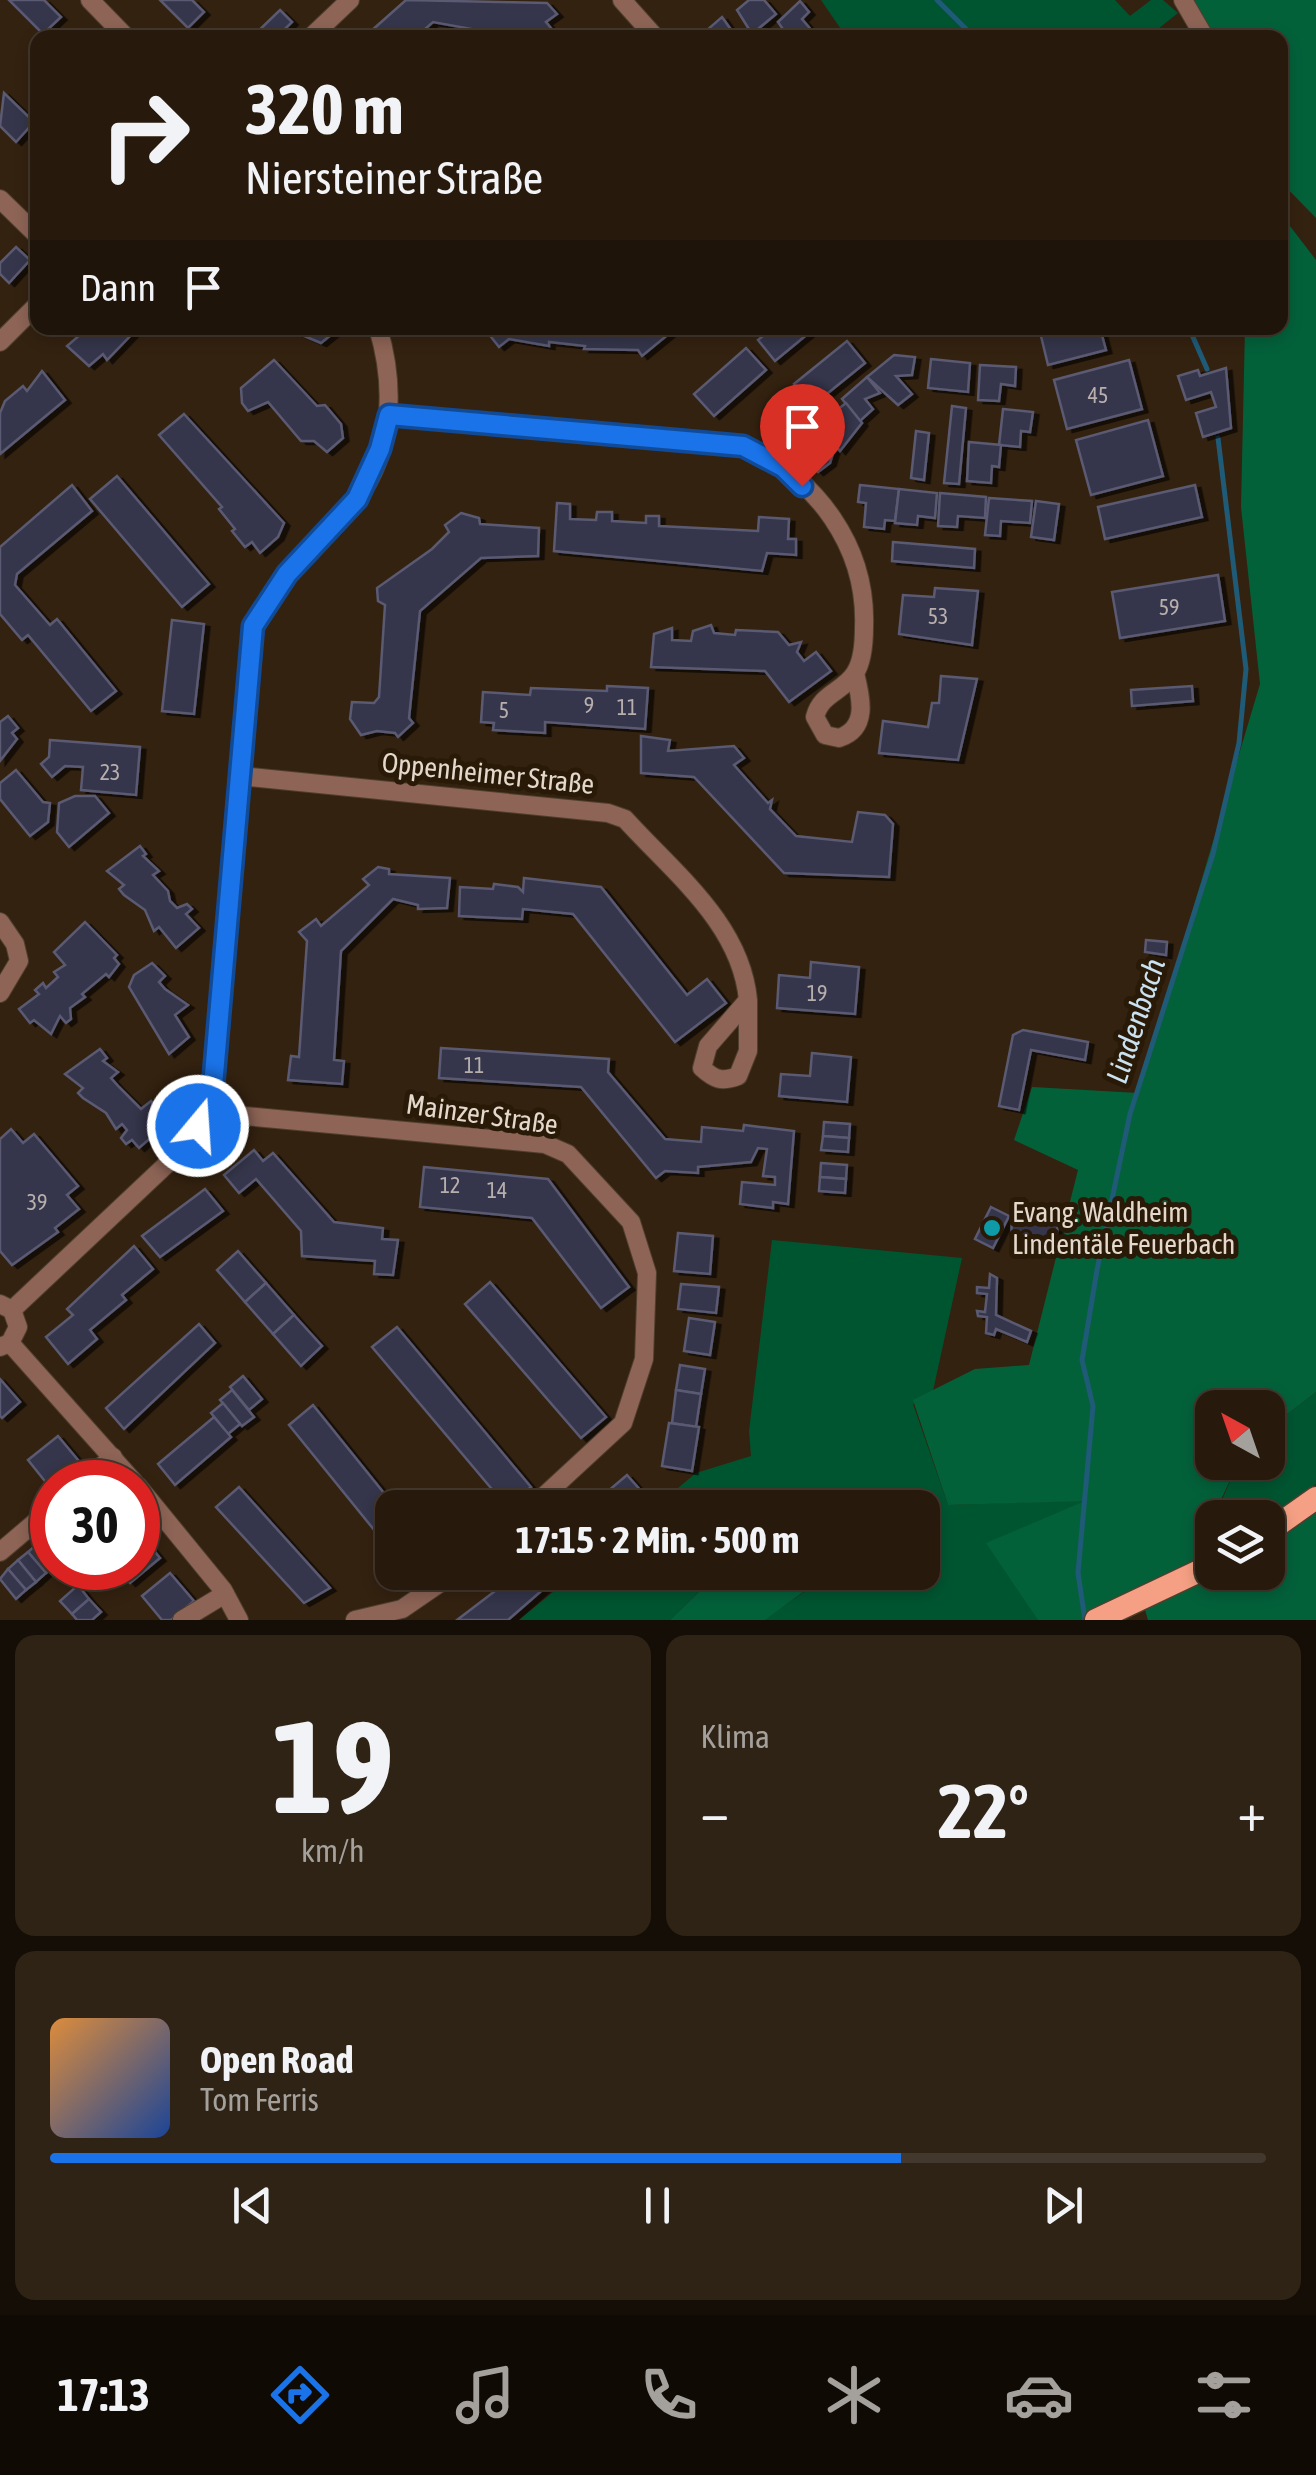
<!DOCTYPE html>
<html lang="de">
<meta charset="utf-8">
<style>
body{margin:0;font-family:"Asap Condensed",sans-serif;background:#2f2315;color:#f1f3f6;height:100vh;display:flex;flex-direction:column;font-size:38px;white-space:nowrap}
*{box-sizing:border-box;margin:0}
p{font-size:32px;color:#a4a19d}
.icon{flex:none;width:55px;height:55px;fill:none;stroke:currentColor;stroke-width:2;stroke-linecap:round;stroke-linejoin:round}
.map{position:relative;height:1620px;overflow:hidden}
.details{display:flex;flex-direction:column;gap:15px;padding:15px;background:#150e07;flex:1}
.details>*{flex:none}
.hud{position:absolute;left:30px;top:30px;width:1258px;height:305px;border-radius:20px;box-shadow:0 5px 15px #0003,0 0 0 2px #43382d;background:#271a0c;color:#f1f3f6;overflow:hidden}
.needle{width:65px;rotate:320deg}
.controls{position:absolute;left:1195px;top:1390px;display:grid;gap:20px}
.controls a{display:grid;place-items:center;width:90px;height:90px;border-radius:20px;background:#271a0c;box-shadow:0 5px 15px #0003,0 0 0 2px #43382d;font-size:50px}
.speed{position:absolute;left:30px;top:1460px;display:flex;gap:20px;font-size:50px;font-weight:700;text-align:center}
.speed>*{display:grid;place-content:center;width:130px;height:130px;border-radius:50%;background:#271a0c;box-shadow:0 5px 15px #0003,0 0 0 2px #43382d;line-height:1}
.speed .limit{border:15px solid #d22;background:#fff;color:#111}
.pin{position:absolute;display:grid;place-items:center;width:85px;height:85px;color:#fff;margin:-102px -42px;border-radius:50% 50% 50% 0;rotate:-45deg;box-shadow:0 0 10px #0007}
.pin .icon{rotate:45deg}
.me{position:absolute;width:110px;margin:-55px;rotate:18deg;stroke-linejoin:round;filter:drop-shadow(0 0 8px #0008)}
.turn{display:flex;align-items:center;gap:35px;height:210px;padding:0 50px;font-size:45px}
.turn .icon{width:130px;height:130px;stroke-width:2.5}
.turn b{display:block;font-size:70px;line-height:85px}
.then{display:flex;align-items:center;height:95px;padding:0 50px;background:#0003;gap:20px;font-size:38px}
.big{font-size:75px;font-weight:700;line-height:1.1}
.details .widget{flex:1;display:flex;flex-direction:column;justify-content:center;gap:15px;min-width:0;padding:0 35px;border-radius:20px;background:#2f2315}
.details .dial{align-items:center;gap:0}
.dial b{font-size:130px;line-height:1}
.song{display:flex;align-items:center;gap:30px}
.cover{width:120px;height:120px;border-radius:15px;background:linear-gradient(135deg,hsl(30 70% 55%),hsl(220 70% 35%))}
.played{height:10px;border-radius:5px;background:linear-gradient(90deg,#1a73e8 70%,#43382d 70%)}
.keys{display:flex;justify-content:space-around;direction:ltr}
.heat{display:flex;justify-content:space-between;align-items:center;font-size:55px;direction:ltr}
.details .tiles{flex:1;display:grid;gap:15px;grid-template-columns:1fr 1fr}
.widget:last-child{grid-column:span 2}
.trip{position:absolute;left:375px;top:1490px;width:565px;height:100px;border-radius:20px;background:#271a0c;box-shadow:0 5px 15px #0003,0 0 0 2px #43382d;font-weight:700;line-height:100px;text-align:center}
.menu{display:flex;height:160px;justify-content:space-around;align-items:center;background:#100a05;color:#a4a19d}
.menu .icon{width:70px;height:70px}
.menu .active{color:#1a73e8}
.menu b{font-size:45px;color:#f1f3f6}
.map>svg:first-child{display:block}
.green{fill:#005531}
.forest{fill:#03613a}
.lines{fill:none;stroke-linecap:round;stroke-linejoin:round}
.stream{stroke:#1f5a77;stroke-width:5}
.building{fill:#36354c;stroke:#5a5a73;stroke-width:2.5;filter:url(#shadow)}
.minor-casing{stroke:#503f2e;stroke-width:20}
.major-casing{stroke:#503f2e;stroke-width:25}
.minor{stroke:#8d6456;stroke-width:18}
.major{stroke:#f5a084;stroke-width:22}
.route-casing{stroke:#114b97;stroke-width:25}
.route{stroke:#1a73e8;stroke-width:18}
.culture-dot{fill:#0f9aa8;stroke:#291907;stroke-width:4}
.labels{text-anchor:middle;stroke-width:10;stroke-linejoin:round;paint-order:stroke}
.number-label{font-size:22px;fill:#b8afad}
.street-label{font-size:28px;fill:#e4d8cd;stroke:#291907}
.poi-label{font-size:28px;fill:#e4d8cd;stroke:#291907;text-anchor:start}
.water-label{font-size:30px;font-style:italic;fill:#cae1f0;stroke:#291907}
</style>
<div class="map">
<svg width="1316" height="1620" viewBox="0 0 1316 1620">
<defs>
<filter id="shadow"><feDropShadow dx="5.5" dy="3" stdDeviation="0" flood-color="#0009"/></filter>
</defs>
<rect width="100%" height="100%" fill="#342210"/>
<g class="green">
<path d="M821 0H1115L1130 16 1151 0H1163L1178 13 1148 37 847 38Z"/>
<path d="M772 1240 962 1258 933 1391 913 1404 948 1505 1088 1500 1032 1608 1038 1620H764L831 1573 922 1572V1508H654L696 1473 751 1456 749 1431Z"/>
<path d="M1316 1392V1484L1268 1519 1214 1518 1238 1463 1268 1462V1429Z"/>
<path d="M576 1573H733L700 1591 670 1620H519Z"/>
</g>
<g class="forest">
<path d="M1194 0H1316V218L1280 181V38L1213 37Z"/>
<path d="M1280 213 1316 260V1392L1268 1429V1408H1212V1462L1238 1463 1191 1564 1110 1620H1038L986 1543 1085 1501 948 1505 913 1400 975 1369 1029 1365 1078 1170 1014 1140 1032 1087 1138 1093 1260 684 1241 507 1245 328H1280Z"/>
<path d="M1316 1507V1620H1148L1143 1603 1212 1572H1268V1542Z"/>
<path d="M733 1573V1572L829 1573 765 1620H670L700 1591Z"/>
</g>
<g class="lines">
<g class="stream">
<path d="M937 0 975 38"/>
<path d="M1189 328 1207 369"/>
<path d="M1085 1620 1078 1573 1093 1406 1082 1360 1097 1270 1130 1114 1213 854 1239 743 1246 669 1218 438"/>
</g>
</g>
<g class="building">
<path d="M9 0H44L61 17 43 34Z"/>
<path d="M160 0H192L204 12 188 28Z"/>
<path d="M406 0 547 3 557 14 546 22 559 38H521L433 22 415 38H375L370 32Z"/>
<path d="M749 0H764L776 14 752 34 737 10Z"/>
<path d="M800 1 809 12 802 19 813 32 806 38H789L778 22Z"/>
<path d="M280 10 292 22 276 38H251Z"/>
<path d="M722 17 737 38 699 37Z"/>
<path d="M4 93 34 122 16 142 0 126Z"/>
<path d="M16 247 30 260 9 283 0 274V263Z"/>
<path d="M88 328H132L135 331 107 360 103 354 89 366 67 346Z"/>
<path d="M285 328H333L336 331 321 343Z"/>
<path d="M484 328H676L642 356 638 350 584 349 585 346 549 342V346L509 339 499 347Z"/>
<path d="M773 328H815L775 361 758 340Z"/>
<path d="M1058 328H1100L1106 350 1048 365 1040 332Z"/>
<path d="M847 341 865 363 812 406 794 384Z"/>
<path d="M746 348 766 370 714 416 694 394Z"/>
<path d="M894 355 915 357 912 375 896 376 912 394 898 405 867 377Z"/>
<path d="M931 359 970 363 968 392 928 388Z"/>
<path d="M274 360 317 406 325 405 341 424 343 438 327 452 314 441H301L268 402 248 411 242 403 241 388Z"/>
<path d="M1129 360 1142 409 1067 429 1054 380Z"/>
<path d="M980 365 1016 367 1015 386 1001 384 999 401 978 400Z"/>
<path d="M1226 368 1231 428 1203 437 1196 413 1216 407 1211 392 1186 400 1178 376 1198 370 1200 376Z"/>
<path d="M42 371 65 400 0 454V413L5 401 23 386 27 391Z"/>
<path d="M867 377 880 393 865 399 873 409 860 421 842 399Z"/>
<path d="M787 399 807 423 786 440 766 415Z"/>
<path d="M846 403 862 423 840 451 818 425Z"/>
<path d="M952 406 966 408 959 484 944 483Z"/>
<path d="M1003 409 1033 412 1030 432 1021 431 1020 447 999 445Z"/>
<path d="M184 414 284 523 278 537 260 553 252 542 245 547 232 531 235 529 219 509 222 507 159 435Z"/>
<path d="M1148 420 1163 476 1091 495 1076 440Z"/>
<path d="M809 425 815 431 820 427 835 447 830 463 818 472 788 442Z"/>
<path d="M916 431 929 433 924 480 911 478Z"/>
<path d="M969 442 1001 445 999 467 992 466 991 483 967 481Z"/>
<path d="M117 476 209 584 182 607 90 499Z"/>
<path d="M72 485 92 511 17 574 15 585 50 625 57 619 116 691 91 711 28 635 22 640 0 614V547Z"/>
<path d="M860 485 899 489 895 521 885 520 884 529 864 527 866 503 858 502Z"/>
<path d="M1195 485 1202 517 1105 539 1098 507Z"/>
<path d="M899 489 937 493 935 518 918 516 917 525 895 523Z"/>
<path d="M940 493 986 497 985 518 958 516 957 527 938 526Z"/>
<path d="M989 498 1032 501 1030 523 1001 521 1000 536 985 535Z"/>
<path d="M1036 501 1059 504 1054 540 1031 537Z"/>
<path d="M557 503 570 504V519L596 520 597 512H612V521L646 523V516H659V526L758 531 759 517 789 519 788 539H796V555L767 553 762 571 554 551Z"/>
<path d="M461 513 479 518 480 524 539 528 538 556 481 558 420 611 409 718 413 723 398 737 395 733 377 731 361 735 350 719 352 702 374 703 379 697 385 605 378 601 377 588 432 549 449 532 445 525Z"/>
<path d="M893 542 975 549 974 568 892 561Z"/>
<path d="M1218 575 1225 621 1120 638 1112 592Z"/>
<path d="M935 588 978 591 972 645 899 634 903 595 934 597Z"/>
<path d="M172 620 204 624 194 714 162 711Z"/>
<path d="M711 625 714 633 735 635 736 630 778 632 789 645 801 642 797 652 804 661 816 652 831 671 789 702 765 671 651 667 654 634 672 628V640L691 641 693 631Z"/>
<path d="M941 676 977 679 958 760 879 753 883 721 928 727 932 703H939Z"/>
<path d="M607 686 648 688 645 729 545 722V733L493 730 494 723 481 722 483 692 530 695 531 688 607 691Z"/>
<path d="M1192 686 1193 701 1132 706 1131 690Z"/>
<path d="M8 716 18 728 12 733 17 739 0 761V722Z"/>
<path d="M641 736 670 740 668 751 734 746 744 758 734 765 768 803 772 800 770 809 796 836 852 842 858 812 885 815 893 824 889 877 784 873 694 777 641 773Z"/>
<path d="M50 740 140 747 136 795 81 790 83 767 65 766 52 777 41 764 49 757Z"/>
<path d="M16 770 43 802 50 803 48 822 30 836 0 799V783Z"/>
<path d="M75 796H95L109 813 69 847 57 832 59 803Z"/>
<path d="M140 846 146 854 143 856 159 871 153 875 168 891 170 901 177 908 187 904 192 909 186 914 199 928 176 948 159 927 154 931 145 910 124 895 119 889 124 885 107 871Z"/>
<path d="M378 867 389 869V874L450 878 447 908 418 909V905L393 899 341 951 334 1060 344 1061 342 1084 288 1080 291 1056 299 1057 307 941 299 932 316 919 321 926 369 885 363 879Z"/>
<path d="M524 878 601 887 687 995 707 979 726 1003 675 1042 573 914 523 909 522 919 459 916 460 887 493 889 494 884 518 887 523 892Z"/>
<path d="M85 922 117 955 114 958 119 964 109 977 106 974 82 994 85 997 70 1008 71 1019 66 1023 60 1016 51 1034 34 1020 30 1023 19 1009 39 994 35 990 43 983 46 988 58 977 54 972 65 965 54 952Z"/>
<path d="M1146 940 1167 942 1166 955 1145 952Z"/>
<path d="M811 962 859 967 855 1014 777 1008 779 975 810 978Z"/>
<path d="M152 963 165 976 159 982 165 989 188 1005 175 1015 189 1037 169 1054 129 987 134 975Z"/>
<path d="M1023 1030 1088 1042 1085 1060 1031 1050 1019 1110 999 1106 1013 1035Z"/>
<path d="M441 1048 609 1059 608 1072 665 1139 701 1142 702 1127 743 1131 744 1125 794 1131 788 1204 773 1202V1208L740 1204 742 1182 775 1185V1177L763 1176 767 1149 758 1148 751 1162 698 1167V1173L665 1171 656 1178 581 1087 439 1078Z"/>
<path d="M100 1049 107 1058 103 1061 118 1072 111 1078 119 1087 141 1109 151 1101 156 1107 149 1113 163 1127 139 1148 132 1140 126 1144 121 1138 127 1130 122 1124 116 1129 106 1113 83 1098 78 1093 83 1088 65 1074Z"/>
<path d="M812 1053 851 1057 847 1102 779 1096 781 1074 810 1076Z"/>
<path d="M824 1122 850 1124 849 1138 823 1136Z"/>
<path d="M11 1129 23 1143 34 1134 78 1186 67 1195 79 1209 55 1228 58 1232 12 1265 0 1251V1139Z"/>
<path d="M823 1136 849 1138 848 1152 821 1150Z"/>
<path d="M254 1150 263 1161 273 1153 334 1222 383 1228 382 1239 398 1240 393 1275 374 1274 375 1261 302 1256 301 1231 256 1179 239 1193 224 1175Z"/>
<path d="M821 1163 847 1165 846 1179 820 1177Z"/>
<path d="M424 1167 548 1179 629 1287 601 1308 532 1218 420 1207Z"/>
<path d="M820 1177 846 1179 845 1193 819 1191Z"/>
<path d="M205 1189 223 1211 160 1257 142 1236Z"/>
<path d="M991 1207 1009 1216 993 1248 975 1239Z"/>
<path d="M1012 1218 1058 1222 1056 1245 1011 1241Z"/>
<path d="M678 1233 713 1236 710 1274 674 1271Z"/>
<path d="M134 1246 153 1269 122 1295 126 1300 90 1330 97 1339 68 1364 46 1337 73 1315 67 1309Z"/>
<path d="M238 1251 266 1283 245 1302 217 1270Z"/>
<path d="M990 1274 997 1278 996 1315 1031 1331 1027 1342 996 1329 994 1335 986 1333 987 1317 978 1316 977 1311 985 1312 987 1294 977 1293V1287L989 1288Z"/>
<path d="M490 1282 606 1417 581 1438 465 1304Z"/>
<path d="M266 1283 294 1315 273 1334 245 1302Z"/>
<path d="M681 1284 719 1287 716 1313 678 1309Z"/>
<path d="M294 1315 322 1346 301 1366 273 1334Z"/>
<path d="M689 1318 715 1322 710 1355 684 1351Z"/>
<path d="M199 1324 215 1343 124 1429 106 1408Z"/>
<path d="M397 1327 531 1487 507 1507 372 1347Z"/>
<path d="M680 1365 705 1369 701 1394 676 1390Z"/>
<path d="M243 1376 262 1399 249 1410 230 1387Z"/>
<path d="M0 1379 20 1402 2 1418 0 1416Z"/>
<path d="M232 1390 254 1417 242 1426 220 1400Z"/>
<path d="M676 1390 701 1394 696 1427 672 1423Z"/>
<path d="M223 1403 240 1424 228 1434 211 1413Z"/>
<path d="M313 1405 396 1508H392V1552L289 1425Z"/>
<path d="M214 1417 231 1437 175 1485 158 1464Z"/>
<path d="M669 1423 699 1427 692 1471 662 1466Z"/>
<path d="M58 1436 83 1466 63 1482H52V1490L28 1460Z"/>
<path d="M627 1475 649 1500 640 1508H588Z"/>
<path d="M239 1487 330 1588 304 1603 216 1507Z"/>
<path d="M138 1531 160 1558 130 1583 117 1568H138Z"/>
<path d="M38 1543 52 1560 53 1568 46 1573 28 1552Z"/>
<path d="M28 1552 46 1573 36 1582 18 1560Z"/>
<path d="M18 1560 36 1582 26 1590 8 1569Z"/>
<path d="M8 1569 26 1590 16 1599 0 1579Z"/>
<path d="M520 1572H563L508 1620H457Z"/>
<path d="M170 1573 194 1601 171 1620H162L142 1596Z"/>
<path d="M78 1585 89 1599 72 1614 60 1601Z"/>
<path d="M89 1599 101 1612 92 1620H77L72 1614Z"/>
</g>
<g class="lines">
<g class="minor-casing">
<g id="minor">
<path d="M90 0 127 38"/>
<path d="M622 0 656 38"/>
<path d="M1183 0 1205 38"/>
<path d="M310 38 350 0"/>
<path d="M0 199 38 236"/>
<path d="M0 342 38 304"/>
<path d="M389 415 743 446C817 477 867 547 864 627 864 641 863 661 855 673 843 692 821 693 815 717L825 735 839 738C869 728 861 698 855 673"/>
<path d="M240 776 608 813 625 819C674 873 741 924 748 1000L708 1046 702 1068C715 1080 722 1082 738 1076L748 1051V1000"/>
<path d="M0 922 15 944 19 961 0 993"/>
<path d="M205 1106 245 1116 545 1144 568 1154 631 1222 647 1273 644 1359 623 1423 531 1508"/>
<path d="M0 1304 12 1310 18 1327 10 1343 0 1347"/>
<path d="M12 1310 184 1148 213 1086 253 626C265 609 275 590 287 574 308 547 337 526 357 499 394 450 395 384 378 328"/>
<path d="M10 1343 134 1482"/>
<path d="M82 1482 113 1457"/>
<path d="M138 1486 223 1590 239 1620"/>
<path d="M0 1552 52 1508"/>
<path d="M182 1620 225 1594"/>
<path d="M355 1620 402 1609 456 1572"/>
</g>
</g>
<g class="major-casing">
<g id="major">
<path d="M1268 1532 1316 1498"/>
<path d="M1096 1620 1212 1565"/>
</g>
</g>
<use href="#minor" class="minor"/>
<use href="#major" class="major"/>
</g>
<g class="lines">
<g class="route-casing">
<path id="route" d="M198 1126 213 1086 253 626 287 574 357 499 380 449 389 415 743 446 783 467 802 486"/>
</g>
<use href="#route" class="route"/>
</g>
<circle class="culture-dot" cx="992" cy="1228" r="10"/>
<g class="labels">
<g class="number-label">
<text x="1098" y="403">45</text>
<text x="1169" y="615">59</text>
<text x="938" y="624">53</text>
<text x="589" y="713">9</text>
<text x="627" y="715">11</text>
<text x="504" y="718">5</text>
<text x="110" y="780">23</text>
<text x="817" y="1001">19</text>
<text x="474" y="1073">11</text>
<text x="450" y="1193">12</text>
<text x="497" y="1198">14</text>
<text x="37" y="1210">39</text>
</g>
<g class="street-label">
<text transform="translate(488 773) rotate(6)" y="10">Oppenheimer Straße</text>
<text transform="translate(482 1114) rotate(8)" y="10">Mainzer Straße</text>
</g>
<g class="poi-label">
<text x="1012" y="1222">Evang. Waldheim<tspan x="1012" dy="32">Lindentäle Feuerbach</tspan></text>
</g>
<g class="water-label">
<text transform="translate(1136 1021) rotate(-72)" y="10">Lindenbach</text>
</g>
</g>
</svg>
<div class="controls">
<a><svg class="needle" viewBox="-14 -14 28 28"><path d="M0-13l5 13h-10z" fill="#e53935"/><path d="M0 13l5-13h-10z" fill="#a4a19d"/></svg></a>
<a><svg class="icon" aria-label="layers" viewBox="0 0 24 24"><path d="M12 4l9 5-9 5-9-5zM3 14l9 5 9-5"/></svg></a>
</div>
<div class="speed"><div class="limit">30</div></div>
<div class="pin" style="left:802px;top:486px;background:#d93025"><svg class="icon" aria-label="arrive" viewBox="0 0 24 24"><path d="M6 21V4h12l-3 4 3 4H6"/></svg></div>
<svg class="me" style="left:198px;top:1126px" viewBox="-20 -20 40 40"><circle r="17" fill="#1a73e8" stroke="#fff" stroke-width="3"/><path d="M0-11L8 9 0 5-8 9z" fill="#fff"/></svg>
<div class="trip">17:15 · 2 Min. · 500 m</div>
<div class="hud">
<div class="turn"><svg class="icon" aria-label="right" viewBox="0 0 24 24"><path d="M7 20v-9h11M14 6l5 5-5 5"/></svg><div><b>320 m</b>Niersteiner Straße</div></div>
<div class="then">Dann<svg class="icon" aria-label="arrive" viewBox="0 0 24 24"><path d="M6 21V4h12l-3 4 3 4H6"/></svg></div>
</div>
</div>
<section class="details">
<div class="tiles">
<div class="widget dial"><b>19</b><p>km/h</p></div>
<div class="widget"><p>Klima</p>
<div class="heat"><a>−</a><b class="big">22°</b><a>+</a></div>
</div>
<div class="widget">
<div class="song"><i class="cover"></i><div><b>Open Road</b><p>Tom Ferris</p></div></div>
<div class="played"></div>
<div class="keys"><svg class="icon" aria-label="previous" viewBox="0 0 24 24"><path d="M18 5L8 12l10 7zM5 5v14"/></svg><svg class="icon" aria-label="pause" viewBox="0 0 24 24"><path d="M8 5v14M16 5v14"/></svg><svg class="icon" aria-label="next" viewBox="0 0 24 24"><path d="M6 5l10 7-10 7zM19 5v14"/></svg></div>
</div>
</div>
</section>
<nav class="menu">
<b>17:13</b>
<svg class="icon active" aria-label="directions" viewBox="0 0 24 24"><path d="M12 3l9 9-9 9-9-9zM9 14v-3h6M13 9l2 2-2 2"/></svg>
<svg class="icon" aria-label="music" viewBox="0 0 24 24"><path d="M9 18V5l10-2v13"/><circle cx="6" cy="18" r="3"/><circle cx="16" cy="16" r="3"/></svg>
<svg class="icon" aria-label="phone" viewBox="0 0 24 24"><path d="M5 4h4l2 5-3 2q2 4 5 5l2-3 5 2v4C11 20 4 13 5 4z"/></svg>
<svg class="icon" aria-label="climate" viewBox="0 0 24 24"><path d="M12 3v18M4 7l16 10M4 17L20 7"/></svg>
<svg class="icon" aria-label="car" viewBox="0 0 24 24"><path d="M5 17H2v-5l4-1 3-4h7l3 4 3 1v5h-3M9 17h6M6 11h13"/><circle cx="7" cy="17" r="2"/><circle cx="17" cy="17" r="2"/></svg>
<svg class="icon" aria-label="filters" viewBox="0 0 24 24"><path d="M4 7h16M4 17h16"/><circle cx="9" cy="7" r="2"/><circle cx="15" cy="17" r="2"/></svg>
</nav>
